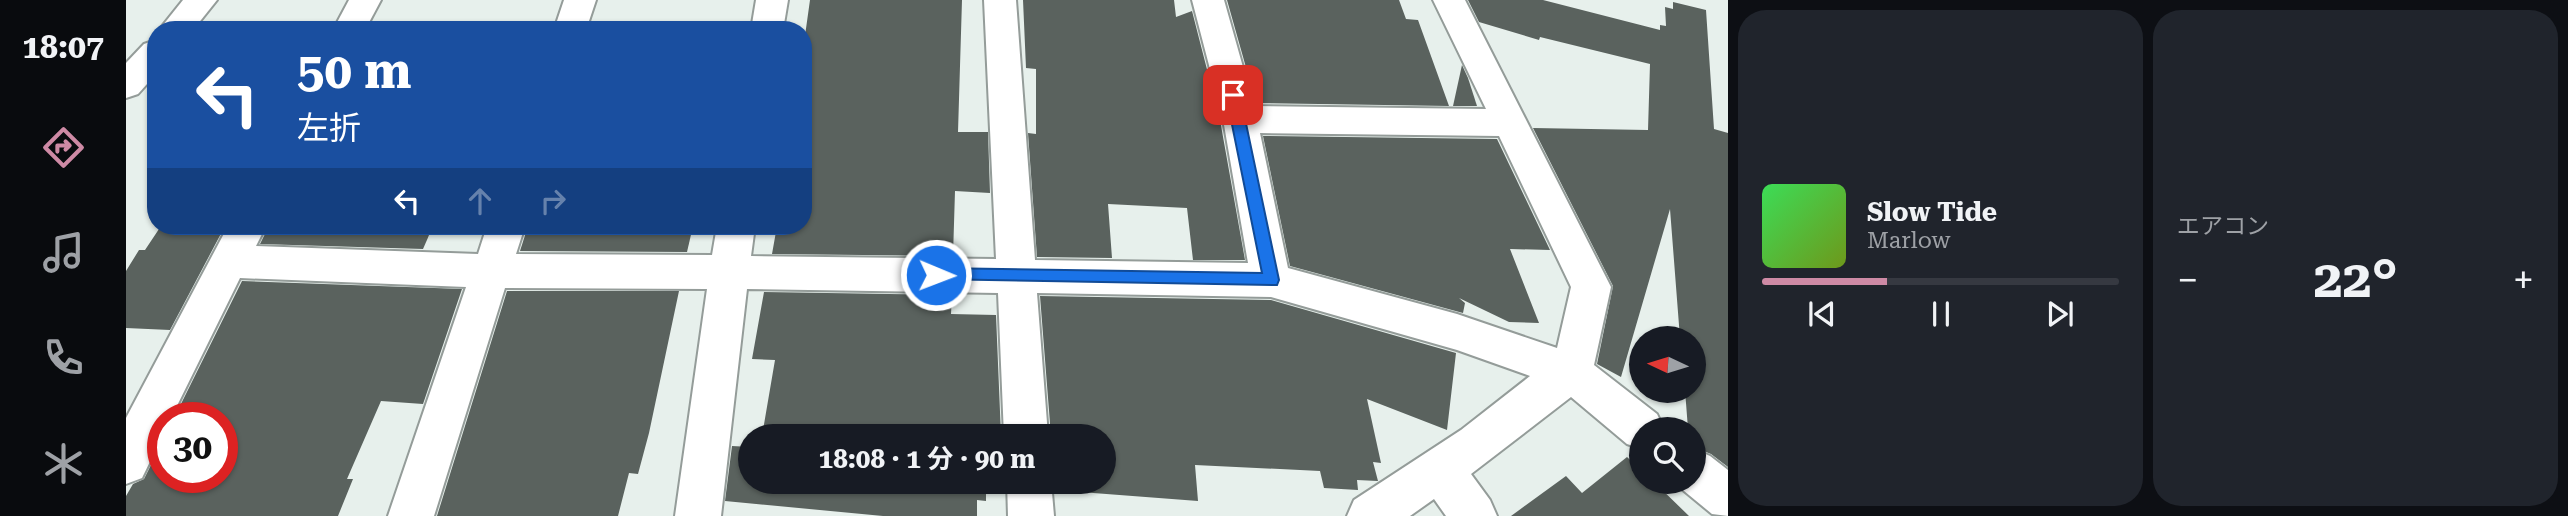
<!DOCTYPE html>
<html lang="ja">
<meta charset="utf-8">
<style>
body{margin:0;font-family:"Roboto Serif","Noto Sans JP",serif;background:#20242c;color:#f1f3f6;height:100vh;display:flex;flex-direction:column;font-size:26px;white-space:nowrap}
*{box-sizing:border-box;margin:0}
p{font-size:23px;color:#9ea1a6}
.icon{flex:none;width:38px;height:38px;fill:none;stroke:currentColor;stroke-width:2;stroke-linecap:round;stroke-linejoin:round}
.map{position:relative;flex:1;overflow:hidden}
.side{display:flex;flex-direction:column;gap:10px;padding:10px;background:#0d0f14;width:840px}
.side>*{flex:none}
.guide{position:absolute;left:21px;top:21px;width:665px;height:214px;border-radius:28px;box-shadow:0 2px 5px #0004;background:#1a4fa0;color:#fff;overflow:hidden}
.needle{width:46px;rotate:274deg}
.controls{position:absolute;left:1503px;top:326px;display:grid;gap:14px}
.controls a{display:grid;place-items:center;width:77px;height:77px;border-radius:50%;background:#171b24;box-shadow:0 2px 5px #0004;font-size:35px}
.speed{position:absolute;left:21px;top:402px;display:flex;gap:14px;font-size:35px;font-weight:700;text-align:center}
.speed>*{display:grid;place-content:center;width:91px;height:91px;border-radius:50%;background:#171b24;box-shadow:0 2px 5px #0004;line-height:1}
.speed .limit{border:10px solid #d22;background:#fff;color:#111}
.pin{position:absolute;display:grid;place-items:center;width:60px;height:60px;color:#fff;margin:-30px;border-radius:14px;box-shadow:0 4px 10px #0006}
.me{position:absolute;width:77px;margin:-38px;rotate:91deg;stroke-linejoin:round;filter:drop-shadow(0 0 5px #0008)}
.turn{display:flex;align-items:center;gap:24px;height:147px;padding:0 35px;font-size:32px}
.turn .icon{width:91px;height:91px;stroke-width:2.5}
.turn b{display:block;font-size:49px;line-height:60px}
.lanes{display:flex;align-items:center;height:66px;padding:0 35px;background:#0003;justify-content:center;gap:35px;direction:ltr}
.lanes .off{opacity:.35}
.big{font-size:52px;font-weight:700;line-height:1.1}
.side .widget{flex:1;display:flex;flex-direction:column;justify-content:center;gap:10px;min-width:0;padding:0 24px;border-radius:28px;background:#20242c}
.song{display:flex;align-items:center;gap:21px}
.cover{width:84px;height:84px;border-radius:10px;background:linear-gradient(135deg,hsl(130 70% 55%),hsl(80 70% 35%))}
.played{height:7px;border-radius:4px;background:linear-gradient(90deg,#ce8aa5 35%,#363941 35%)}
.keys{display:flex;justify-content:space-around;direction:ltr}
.heat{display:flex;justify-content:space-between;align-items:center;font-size:38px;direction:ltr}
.side .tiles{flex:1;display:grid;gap:10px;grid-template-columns:repeat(2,1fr)}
.trip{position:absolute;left:612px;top:424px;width:378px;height:70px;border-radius:35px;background:#171b24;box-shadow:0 2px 5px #0004;font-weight:700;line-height:70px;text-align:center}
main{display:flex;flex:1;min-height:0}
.tab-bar{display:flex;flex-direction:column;width:126px;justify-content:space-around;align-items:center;background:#090b0e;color:#9ea1a6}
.tab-bar .icon{width:49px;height:49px}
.tab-bar .selected{color:#ce8aa5}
.tab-bar b{font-size:32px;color:#f1f3f6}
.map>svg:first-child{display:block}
.building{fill:#5a625e}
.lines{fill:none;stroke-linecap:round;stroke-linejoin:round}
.minor-casing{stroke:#949c99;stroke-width:4}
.minor{fill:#fff;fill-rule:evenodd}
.route{fill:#1a73e8;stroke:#114b97;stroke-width:2}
</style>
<main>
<nav class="tab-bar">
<b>18:07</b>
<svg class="icon selected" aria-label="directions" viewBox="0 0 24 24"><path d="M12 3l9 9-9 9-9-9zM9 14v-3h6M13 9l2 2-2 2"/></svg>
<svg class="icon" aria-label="music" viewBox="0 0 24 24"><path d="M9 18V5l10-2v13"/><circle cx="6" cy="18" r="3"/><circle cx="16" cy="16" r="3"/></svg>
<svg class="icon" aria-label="phone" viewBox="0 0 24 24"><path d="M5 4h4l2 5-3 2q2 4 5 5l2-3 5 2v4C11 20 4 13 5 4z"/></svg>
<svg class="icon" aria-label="climate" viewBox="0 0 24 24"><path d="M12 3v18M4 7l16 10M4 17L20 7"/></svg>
</nav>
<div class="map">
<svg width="1602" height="516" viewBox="0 0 1602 516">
<rect width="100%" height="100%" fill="#e7f0ec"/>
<g class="building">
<path d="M684 0H836L832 132H862L864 193 829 191 827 256 646 254 651 226H677V176L684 141H677V50Z"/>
<path d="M897 0H1048L1050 17 1066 11 1094 120 1119 260H1067L1061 208 982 204 986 258 911 257 902 133 910 134V69L900 68Z"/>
<path d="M1101 0H1273L1280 19 1292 20 1323 106 1130 103Z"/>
<path d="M1342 0H1417L1534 30V25L1540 26 1539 7 1547 9V2L1580 10 1588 129 1602 133V467L1585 454 1568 447V429H1562L1559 390H1568V338H1554L1544 209 1495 377 1471 364 1487 286 1407 128 1522 130 1524 64 1414 37 1413 40 1353 22Z"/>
<path d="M1336 65 1342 78 1351 106H1327Z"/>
<path d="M1137 136 1371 139 1424 250 1384 249 1413 323 1383 322 1333 298 1339 303 1337 313 1164 266Z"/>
<path d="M35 226H99L44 330 0 328V271L13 250H19Z"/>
<path d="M143 226H307L297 249 134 244Z"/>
<path d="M402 226H567L561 252 394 251Z"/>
<path d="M116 281 336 289 297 404 255 401 221 479H227L212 516H0V496L7 484 18 479 37 441V478H96V418H48Z"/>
<path d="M381 291H553L523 433 512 474 503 473 492 516H311Z"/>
<path d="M638 292 826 295 825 314 870 315 875 436H636L649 360 626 359Z"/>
<path d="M914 296 1145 300 1330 353 1321 430 1241 399 1255 463 1247 462 1252 481 1231 480 1232 490 1198 488 1194 471 1069 465 1072 501 928 490V481H978V436H925Z"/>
<path d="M606 446 625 447V481H860V501L851 500V516H757L599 501Z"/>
<path d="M1501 457 1516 471V481H1527L1563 516H1385L1440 476 1456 493Z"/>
</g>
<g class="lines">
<g class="minor-casing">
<g id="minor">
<path d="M57 0H91L67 30H33Z"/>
<path d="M223 0H255L239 30H207Z"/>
<path d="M438 0H470L460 30H428Z"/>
<path d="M630 0H662L657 30H625Z"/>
<path d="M858 0H890L909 260 1122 263 1097 119 1066 0H1098L1128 106 1360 109 1307 0H1339L1485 287 1468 365 1531 414 1538 429H1516V449L1501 444 1445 397 1345 474 1364 500 1371 516H1320L1308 499 1284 516H1221L1228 500 1335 430 1404 376 1331 350 1145 297 911 293 922 436H878L872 293 621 289 595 516H549L581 289 379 288 308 516H262L340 287 114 278 45 418H37V435L16 478 0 484V418L102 226H140L130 246 352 254 361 226H399L390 254 586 255 591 226H629L625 256 870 259ZM1134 133 1373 136 1445 287 1431 348 1331 314 1162 268Z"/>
<path d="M30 40V74L12 94 0 98V63L18 44Z"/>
<path d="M1568 449 1584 456 1602 470V516L1586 514 1552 486 1550 481H1568Z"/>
<path d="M881 481H925L928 516H882Z"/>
</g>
</g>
<use href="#minor" class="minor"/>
</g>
<path class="route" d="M1107 90 1114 95 1153 280 1151 285 805 279V270L810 268 1136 273 1100 95Z"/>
</svg>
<div class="controls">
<a><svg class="needle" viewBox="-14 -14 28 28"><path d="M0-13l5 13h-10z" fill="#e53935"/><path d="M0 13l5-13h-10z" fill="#9ea1a6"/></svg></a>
<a><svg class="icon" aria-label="search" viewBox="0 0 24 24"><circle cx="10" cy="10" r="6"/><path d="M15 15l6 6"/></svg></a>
</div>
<div class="speed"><div class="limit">30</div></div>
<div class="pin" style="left:1107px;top:95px;background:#d93025"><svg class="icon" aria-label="arrive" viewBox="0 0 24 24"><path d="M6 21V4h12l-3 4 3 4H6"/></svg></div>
<svg class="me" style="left:810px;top:275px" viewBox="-20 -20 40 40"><circle r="17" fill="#1a73e8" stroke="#fff" stroke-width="3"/><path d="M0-11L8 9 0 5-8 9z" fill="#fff"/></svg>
<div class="trip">18:08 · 1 分 · 90 m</div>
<div class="guide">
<div class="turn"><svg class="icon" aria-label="left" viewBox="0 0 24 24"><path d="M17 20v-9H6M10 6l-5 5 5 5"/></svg><div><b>50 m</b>左折</div></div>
<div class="lanes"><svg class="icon" aria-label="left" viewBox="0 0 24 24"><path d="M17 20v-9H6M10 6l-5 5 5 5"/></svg><svg class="icon off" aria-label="ahead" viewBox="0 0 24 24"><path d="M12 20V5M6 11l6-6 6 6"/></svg><svg class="icon off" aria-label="right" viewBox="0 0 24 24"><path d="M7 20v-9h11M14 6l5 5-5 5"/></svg></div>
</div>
</div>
<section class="side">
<div class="tiles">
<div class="widget">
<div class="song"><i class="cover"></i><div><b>Slow Tide</b><p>Marlow</p></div></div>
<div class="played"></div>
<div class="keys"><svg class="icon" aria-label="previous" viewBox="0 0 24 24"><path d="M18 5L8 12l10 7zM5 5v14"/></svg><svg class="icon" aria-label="pause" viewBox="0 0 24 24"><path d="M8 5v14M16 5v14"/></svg><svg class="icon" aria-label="next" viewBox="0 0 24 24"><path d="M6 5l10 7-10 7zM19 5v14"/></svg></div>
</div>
<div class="widget"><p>エアコン</p>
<div class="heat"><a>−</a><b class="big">22°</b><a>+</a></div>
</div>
</div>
</section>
</main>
